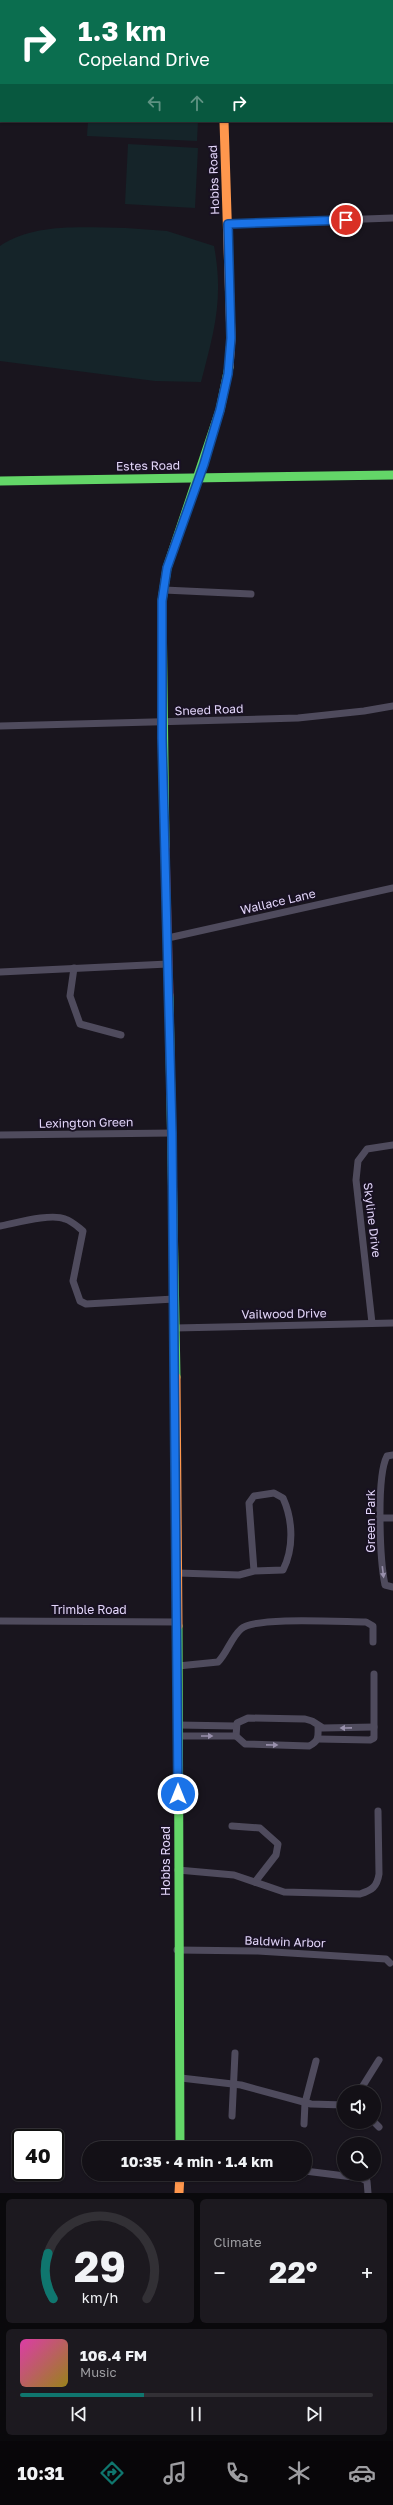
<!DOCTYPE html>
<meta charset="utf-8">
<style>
body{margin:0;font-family:"Golos Text",sans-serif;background:#1c191f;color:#f1f3f6;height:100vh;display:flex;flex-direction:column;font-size:15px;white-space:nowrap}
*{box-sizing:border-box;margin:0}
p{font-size:13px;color:#9d9da1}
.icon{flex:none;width:22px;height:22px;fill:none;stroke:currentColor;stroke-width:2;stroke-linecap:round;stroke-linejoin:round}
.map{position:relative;height:2193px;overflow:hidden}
.panel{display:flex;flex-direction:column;gap:6px;padding:6px;background:#0a090c;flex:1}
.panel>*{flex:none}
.hud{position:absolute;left:0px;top:0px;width:393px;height:122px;box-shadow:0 1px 3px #0004,0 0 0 1px #323035;background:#0b6e4f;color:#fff;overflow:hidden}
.controls{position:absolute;left:337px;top:2085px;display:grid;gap:8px}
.controls a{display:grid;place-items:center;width:44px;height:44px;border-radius:50%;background:#131016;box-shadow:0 1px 3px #0004,0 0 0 1px #323035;font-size:20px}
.speed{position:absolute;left:12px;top:2129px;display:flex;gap:8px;font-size:20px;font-weight:700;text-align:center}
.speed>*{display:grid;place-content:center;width:52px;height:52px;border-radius:50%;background:#131016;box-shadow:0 1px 3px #0004,0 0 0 1px #323035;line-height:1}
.speed .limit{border:2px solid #111;border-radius:6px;background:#fff;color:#111}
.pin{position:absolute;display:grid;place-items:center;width:34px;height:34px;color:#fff;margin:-17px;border:2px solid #fff;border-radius:50%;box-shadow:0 1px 4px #0007}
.me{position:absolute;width:44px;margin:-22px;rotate:0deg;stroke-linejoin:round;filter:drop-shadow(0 0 3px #0008)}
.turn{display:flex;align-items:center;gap:14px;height:84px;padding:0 12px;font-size:18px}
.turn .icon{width:52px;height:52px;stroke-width:2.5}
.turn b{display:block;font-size:28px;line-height:34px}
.lanes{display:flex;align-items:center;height:38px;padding:0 12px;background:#0003;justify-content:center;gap:20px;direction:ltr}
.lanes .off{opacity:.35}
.big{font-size:30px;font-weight:700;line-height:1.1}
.panel .tile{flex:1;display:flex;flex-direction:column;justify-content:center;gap:6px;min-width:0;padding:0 14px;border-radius:6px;background:#1c191f}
.panel .dial{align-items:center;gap:0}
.dial svg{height:104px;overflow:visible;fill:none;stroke:#323035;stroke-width:7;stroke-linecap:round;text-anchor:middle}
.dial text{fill:#f1f3f6;stroke:none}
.song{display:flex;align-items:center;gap:12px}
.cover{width:48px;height:48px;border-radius:6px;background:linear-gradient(135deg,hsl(320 70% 55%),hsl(50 70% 35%))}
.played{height:4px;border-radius:2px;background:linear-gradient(90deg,#0f766e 35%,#323035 35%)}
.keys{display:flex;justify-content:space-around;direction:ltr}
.heat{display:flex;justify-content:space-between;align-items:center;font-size:22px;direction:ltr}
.panel .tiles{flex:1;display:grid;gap:6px;grid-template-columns:1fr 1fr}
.tile:last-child{grid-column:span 2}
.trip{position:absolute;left:82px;top:2141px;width:230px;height:40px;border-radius:20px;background:#131016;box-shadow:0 1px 3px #0004,0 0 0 1px #323035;font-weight:700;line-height:40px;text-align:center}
.tab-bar{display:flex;height:64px;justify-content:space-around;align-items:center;background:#080609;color:#9d9da1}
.tab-bar .icon{width:28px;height:28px}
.tab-bar .current{color:#0f766e}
.tab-bar b{font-size:18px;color:#f1f3f6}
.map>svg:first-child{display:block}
.garden{fill:#152429}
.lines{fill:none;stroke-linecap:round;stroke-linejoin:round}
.street{stroke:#4f4b5d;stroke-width:7}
.fast{stroke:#63d668;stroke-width:9}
.slow{stroke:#ff974d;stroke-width:9}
.jam{stroke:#b3261e;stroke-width:9}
.oneway{fill:#9990ac}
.route-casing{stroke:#114b97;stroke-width:10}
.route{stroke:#1a73e8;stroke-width:7}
.labels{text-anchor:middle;stroke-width:4;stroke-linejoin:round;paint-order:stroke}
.street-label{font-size:12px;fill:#e3d6fa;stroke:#181122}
</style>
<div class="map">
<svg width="393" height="2193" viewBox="0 0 393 2193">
<rect width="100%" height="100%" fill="#19151e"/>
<g class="garden">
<path d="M88 121H198L197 141 87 136Z"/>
<path d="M128 144 198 148 195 208 125 204Z"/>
<path d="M126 228 167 231 214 246C224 299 214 332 201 382L155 381 0 361V246C36 222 85 228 126 228Z"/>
</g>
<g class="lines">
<g class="street">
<path d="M228 224 393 218"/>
<path d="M164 590 251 594"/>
<path d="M0 726 298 718 364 711 393 706"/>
<path d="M168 938 393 888"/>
<path d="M74 968 70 996 80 1024 121 1035"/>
<path d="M0 972 168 964"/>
<path d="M0 1135 173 1133"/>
<path d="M0 1226C16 1223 51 1213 65 1219 72 1221 78 1227 83 1231L73 1281 80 1301 86 1304 174 1299"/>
<path d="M372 1323 356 1180 358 1161 367 1149 393 1145"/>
<path d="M175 1328 393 1323"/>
<path d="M393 1455 387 1456C376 1477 380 1561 385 1585L393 1587"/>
<path d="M381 1518H393"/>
<path d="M178 1573 239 1575 254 1571 249 1503 254 1496 274 1493 283 1498C293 1520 294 1548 283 1570L254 1571"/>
<path d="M0 1621 178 1622"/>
<path d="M178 1666 218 1662C227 1653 231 1638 241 1629 254 1616 344 1622 366 1622L373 1626V1642"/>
<path d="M178 1725 235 1726"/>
<path d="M318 1725C318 1735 320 1741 309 1746L245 1744 236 1736 237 1723 248 1718 305 1719 312 1721 323 1728 374 1727"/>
<path d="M178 1736H236"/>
<path d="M318 1739 370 1740 374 1738V1674"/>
<path d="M232 1826 260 1828 278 1844 276 1855 255 1882"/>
<path d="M178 1870 234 1875 284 1892 360 1894C372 1890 377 1887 379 1874L378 1811"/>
<path d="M177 1950 258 1951 386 1959 390 1963"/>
<path d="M181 2078 241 2085 311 2104 344 2105"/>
<path d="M359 2092 379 2060"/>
<path d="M232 2116 235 2053"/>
<path d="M374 2122 379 2127"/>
<path d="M304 2124 305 2103 316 2061"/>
<path d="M305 2171 361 2178 367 2181 368 2193"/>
<path d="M180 2176 230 2174"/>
</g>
<g class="fast">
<path d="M219 0V1"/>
<path d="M0 481 393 475"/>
<path d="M165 847 162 601 167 568 220 410 229 367"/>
<path d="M169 995 176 1377"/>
<path d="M178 1626 180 2148"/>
</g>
<g class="slow">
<path d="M224 121 231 338 229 367"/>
<path d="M176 1377 178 1626"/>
<path d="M179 2193 180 2174"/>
</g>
<path class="jam" d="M165 847 169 995"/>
</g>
<defs><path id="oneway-solid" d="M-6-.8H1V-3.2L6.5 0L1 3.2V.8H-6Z"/></defs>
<g class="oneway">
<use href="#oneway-solid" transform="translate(383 1572) rotate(83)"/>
<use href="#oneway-solid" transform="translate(346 1728) rotate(179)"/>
<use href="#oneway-solid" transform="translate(207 1736)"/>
<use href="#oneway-solid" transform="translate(272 1745) rotate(1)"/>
</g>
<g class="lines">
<g class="route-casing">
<path id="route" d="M178 1794 172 1133 162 738V601L167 568 204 464 220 410 228 374 231 338 228 224 346 220"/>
</g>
<use href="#route" class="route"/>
</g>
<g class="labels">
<g class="street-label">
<text transform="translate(214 180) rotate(-92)" y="4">Hobbs Road</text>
<text transform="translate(148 466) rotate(-1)" y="4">Estes Road</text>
<text transform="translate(209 710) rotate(-2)" y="4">Sneed Road</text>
<text transform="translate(278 902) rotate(-13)" y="4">Wallace Lane</text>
<text transform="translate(86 1123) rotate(-1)" y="4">Lexington Green</text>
<text transform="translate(372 1220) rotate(83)" y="4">Skyline Drive</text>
<text transform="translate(284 1314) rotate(-1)" y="4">Vailwood Drive</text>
<text transform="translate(371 1521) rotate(-90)" y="4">Green Park</text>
<text x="89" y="1614">Trimble Road</text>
<text transform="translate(166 1861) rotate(-90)" y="4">Hobbs Road</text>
<text transform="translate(285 1942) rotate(2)" y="4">Baldwin Arbor</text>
</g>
</g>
</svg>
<div class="controls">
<a><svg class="icon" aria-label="sound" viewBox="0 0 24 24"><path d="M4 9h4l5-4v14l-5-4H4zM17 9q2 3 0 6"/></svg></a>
<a><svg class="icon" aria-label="search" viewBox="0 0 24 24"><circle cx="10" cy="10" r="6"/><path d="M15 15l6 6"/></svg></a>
</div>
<div class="speed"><div class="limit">40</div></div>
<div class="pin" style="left:346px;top:220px;background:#d93025"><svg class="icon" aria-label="arrive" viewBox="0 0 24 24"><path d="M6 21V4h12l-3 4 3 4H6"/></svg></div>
<svg class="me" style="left:178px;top:1794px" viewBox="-20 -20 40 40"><circle r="17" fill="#1a73e8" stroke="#fff" stroke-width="3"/><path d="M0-11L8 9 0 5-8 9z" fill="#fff"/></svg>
<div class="trip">10:35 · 4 min · 1.4 km</div>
<div class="hud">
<div class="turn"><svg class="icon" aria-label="right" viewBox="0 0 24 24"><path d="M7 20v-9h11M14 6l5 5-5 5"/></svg><div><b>1.3 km</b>Copeland Drive</div></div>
<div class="lanes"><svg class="icon off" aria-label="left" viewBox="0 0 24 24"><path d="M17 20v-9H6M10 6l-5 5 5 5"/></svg><svg class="icon off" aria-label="ahead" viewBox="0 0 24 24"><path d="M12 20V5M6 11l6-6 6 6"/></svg><svg class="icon" aria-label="right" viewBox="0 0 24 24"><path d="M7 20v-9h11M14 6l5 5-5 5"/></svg></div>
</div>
</div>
<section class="panel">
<div class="tiles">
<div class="tile dial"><svg viewBox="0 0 100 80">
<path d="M14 69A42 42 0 1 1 86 69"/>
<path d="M14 69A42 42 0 0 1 10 34" stroke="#0f766e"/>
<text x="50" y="56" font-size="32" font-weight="700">29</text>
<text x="50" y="72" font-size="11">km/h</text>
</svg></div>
<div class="tile"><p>Climate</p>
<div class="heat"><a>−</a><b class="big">22°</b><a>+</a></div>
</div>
<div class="tile">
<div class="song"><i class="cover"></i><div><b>106.4 FM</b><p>Music</p></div></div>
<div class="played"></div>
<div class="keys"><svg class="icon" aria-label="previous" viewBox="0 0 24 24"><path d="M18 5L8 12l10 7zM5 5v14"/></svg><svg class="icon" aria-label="pause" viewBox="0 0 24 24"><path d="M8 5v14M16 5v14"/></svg><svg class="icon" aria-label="next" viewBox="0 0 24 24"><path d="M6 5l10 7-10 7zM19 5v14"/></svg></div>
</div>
</div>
</section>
<nav class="tab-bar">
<b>10:31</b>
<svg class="icon current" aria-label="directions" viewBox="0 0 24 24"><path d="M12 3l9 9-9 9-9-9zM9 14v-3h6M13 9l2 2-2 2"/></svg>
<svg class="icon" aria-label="music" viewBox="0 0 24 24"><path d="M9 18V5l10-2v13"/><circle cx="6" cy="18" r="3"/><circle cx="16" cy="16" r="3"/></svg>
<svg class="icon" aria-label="phone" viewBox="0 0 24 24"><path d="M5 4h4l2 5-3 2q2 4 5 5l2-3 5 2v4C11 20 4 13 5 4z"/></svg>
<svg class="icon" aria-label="climate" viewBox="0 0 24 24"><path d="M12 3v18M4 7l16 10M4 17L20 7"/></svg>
<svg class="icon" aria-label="car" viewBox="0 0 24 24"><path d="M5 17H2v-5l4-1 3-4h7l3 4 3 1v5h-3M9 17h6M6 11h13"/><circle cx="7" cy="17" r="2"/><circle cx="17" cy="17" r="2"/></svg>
</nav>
